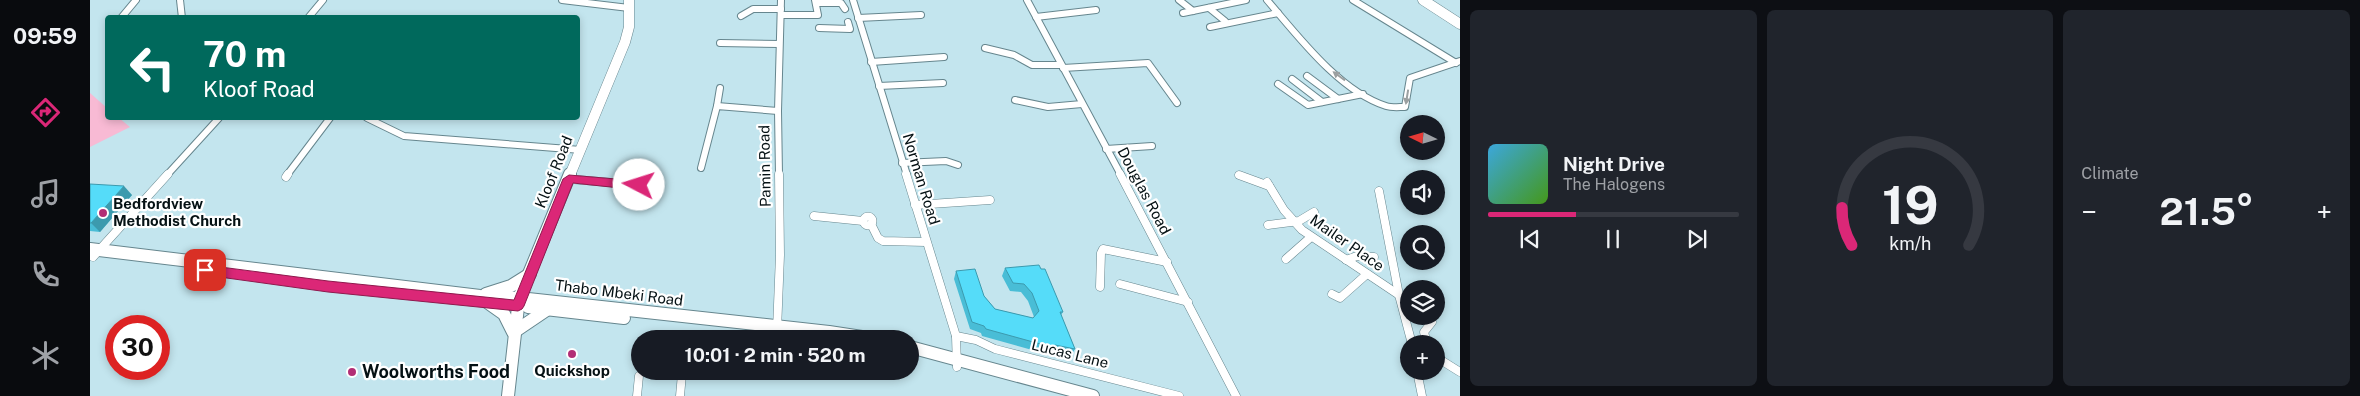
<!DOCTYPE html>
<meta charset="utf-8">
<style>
body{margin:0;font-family:"Public Sans",sans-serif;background:#20242c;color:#f1f3f6;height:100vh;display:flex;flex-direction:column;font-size:19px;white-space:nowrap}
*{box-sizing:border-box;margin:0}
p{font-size:16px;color:#9ea1a6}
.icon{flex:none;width:28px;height:28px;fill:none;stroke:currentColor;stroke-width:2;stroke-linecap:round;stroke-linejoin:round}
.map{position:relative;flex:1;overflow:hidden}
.details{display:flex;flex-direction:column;gap:10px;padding:10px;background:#0d0f14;width:900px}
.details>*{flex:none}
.hud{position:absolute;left:15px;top:15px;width:475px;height:105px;border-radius:5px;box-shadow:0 2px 8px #0003;background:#00695c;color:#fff;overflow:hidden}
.needle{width:32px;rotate:275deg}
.tools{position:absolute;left:1310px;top:115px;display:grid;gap:10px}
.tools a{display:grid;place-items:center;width:45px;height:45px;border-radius:50%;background:#171b24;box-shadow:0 2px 8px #0003;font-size:25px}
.speed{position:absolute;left:15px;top:315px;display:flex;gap:10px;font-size:25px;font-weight:700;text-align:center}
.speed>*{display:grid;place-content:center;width:65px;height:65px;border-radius:50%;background:#171b24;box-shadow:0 2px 8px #0003;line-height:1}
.speed .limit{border:8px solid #d22;background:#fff;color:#111}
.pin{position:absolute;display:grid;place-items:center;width:42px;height:42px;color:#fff;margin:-21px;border-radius:10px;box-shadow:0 2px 8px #0006}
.me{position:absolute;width:55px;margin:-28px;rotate:275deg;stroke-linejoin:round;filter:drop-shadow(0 0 4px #0008)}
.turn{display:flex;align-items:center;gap:18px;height:105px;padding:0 15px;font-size:22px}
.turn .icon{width:65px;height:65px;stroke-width:2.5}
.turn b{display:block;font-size:35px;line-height:42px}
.big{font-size:38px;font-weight:700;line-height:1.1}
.details .widget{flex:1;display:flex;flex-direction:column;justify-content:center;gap:8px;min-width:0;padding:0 18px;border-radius:8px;background:#20242c}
.details .dial{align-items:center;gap:0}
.dial svg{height:130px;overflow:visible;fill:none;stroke:#363941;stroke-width:7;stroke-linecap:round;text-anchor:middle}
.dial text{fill:#f1f3f6;stroke:none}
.song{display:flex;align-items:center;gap:15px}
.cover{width:60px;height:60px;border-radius:8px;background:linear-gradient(135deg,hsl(200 70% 55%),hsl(100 70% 35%))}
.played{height:5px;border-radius:2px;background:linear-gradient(90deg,#db2777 35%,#363941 35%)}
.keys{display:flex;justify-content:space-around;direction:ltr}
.heat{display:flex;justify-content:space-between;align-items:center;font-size:28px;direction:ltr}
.details .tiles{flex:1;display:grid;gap:10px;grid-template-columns:repeat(3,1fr)}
.trip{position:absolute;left:541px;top:330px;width:288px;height:50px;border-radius:25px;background:#171b24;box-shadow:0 2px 8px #0003;font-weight:700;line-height:50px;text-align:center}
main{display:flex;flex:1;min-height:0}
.dock{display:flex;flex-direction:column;width:90px;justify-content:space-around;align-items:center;background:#090b0e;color:#9ea1a6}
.dock .icon{width:35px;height:35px}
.dock .on{color:#db2777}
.dock b{font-size:22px;color:#f1f3f6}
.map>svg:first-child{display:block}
.green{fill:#f8bad4}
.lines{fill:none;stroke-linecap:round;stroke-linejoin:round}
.street-far1-casing{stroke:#66868e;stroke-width:8}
.street-casing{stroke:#66868e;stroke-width:9}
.secondary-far1-casing{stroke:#66868e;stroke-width:11}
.secondary-casing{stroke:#66868e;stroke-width:14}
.street-far1{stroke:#fff;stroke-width:6}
.street{stroke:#fff;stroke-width:8}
.secondary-far1{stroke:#fff;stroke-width:10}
.secondary{stroke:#fff;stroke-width:12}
.wall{fill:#49bdd6}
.shaded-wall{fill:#3c9aae}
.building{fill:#55dcf9;stroke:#3c9aae}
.oneway{fill:#9ba0a1}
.route{fill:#db2777;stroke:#8e194d}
.poi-dot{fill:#b22e75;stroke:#fff;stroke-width:2}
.labels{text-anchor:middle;stroke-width:4.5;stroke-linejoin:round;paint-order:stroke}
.street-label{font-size:15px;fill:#051114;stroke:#fff}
.poi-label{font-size:15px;font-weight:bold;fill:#051114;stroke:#fff;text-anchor:start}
.near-poi-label{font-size:18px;font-weight:bold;fill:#051114;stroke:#fff;text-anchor:start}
</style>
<main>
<nav class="dock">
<b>09:59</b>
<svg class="icon on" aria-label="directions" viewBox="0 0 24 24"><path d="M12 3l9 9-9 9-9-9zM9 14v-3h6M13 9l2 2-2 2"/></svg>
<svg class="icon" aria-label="music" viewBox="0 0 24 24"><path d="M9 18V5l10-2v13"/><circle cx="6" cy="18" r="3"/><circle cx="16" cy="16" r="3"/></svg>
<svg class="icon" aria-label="phone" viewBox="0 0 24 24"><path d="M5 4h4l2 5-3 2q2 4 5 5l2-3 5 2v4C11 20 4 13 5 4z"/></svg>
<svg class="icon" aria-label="climate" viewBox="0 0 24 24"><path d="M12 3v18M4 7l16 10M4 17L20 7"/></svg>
</nav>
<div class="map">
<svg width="1370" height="396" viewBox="0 0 1370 396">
<rect width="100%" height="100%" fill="#c3e5ee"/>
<path class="green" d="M0 93 17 108 18 118H29L40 127 0 147Z"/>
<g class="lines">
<g class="street-far1-casing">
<g id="street-far1">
<path d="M90 0 92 18"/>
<path d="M472 0 539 8"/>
<path d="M763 0 817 175"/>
<path d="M937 0 1031 175"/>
<path d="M1089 0 1103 11"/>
<path d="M1177 0C1208 36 1249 91 1296 106 1302 108 1309 107 1315 107L1320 78 1370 61"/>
<path d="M1263 0 1366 63"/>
<path d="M727 3H751L755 9"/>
<path d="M1119 8 1135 21"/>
<path d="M1093 13 1156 0"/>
<path d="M691 15H728L725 0"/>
<path d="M651 16 663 9H691"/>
<path d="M946 17 1006 10"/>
<path d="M31 18 46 0"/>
<path d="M218 18 233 0"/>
<path d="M768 18 831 15"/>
<path d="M1120 27 1188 13"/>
<path d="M729 28 760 29 758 22"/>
<path d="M630 43 689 44"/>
<path d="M895 48 924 55 942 65H971"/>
<path d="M781 62 854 57"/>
<path d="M973 68 1058 63 1087 103"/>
<path d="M1217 76 1248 99"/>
<path d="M1202 79 1232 102"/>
<path d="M1188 84 1218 105 1273 94"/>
<path d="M789 86 853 83"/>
<path d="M925 100 958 107 992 104"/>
<path d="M627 106 630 88"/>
<path d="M277 118 314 136 491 150"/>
<path d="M1016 149 1062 146"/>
<path d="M812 163 856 161 868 165"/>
<path d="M611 168 627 106 688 111"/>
<path d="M77 175 129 118"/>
<path d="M197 175 240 118"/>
<path d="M689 175 688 111 691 0"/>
</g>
</g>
<g class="street-casing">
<g id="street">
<path d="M816 174 866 336 867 367"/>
<path d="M1030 174 1146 396"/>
<path d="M1149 175 1179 186"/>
<path d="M196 177 198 174"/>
<path d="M479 179 549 185"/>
<path d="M1177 182 1194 210 1212 230 1309 295"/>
<path d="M1289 191 1309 295 1322 344"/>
<path d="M825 205 900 200"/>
<path d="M724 216 773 221"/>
<circle cx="778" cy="221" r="4.5"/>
<path d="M781 224 788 238 793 241 836 242"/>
<path d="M1178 225 1209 221 1224 212"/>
<path d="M3 257 78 174"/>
<path d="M1196 259 1221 237"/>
<path d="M1256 260 1267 256 1284 257"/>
<path d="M1030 284 1098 302"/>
<path d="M1010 287 1011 253 1013 249 1077 262"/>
<path d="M1242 294 1250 298 1277 274"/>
<path d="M687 330 690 255 689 174"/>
<path d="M866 336 886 340 905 349 1089 396"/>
<path d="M1337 344 1334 332 1342 322"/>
<path d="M1346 357 1370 372"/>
<path d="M1327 371 1332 396"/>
<path d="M547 396 549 376"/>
<path d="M590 396 592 374"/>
</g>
</g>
<g class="secondary-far1-casing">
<g id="secondary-far1">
<path d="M1333 0 1370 24"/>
<path d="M480 175 535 42 539 27V0"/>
</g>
</g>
<g class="secondary-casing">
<g id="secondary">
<path d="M0 249 390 296 429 298 739 332 785 339"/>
<path d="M396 294 421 286 440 274"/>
<path d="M397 302 414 314 423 332"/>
<path d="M438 307 534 318"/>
<path d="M424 332 458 309"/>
<path d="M820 347 1003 396"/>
<path d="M418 396 429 298 480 174"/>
</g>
</g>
<use href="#street-far1" class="street-far1"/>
<use href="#street" class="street"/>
<use href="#secondary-far1" class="secondary-far1"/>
<use href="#secondary" class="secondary"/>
</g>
<g class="wall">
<path d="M0 184 42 195 10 232 0 231Z"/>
<path d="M915 268 973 312 971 315 985 349 980 357 962 353 960 355 892 336 891 333 880 329 864 279 866 271 894 296 905 309 943 318 944 317 938 301 931 292 920 291 912 276Z"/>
</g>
<path class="shaded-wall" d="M34 186 42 195 10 232 1 223Z"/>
<g class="building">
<path d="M0 184 34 186 1 223H0Z"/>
<path d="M949 265 951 269H955L973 312H970L985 349 965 345V348L896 329 894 326 882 322 866 271 885 269 894 296 905 309 943 318 949 311 942 293 934 284 923 283 915 268Z"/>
</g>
<defs><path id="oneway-solid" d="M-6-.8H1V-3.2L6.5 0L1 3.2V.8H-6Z" transform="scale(1.25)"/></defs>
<g class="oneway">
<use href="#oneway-solid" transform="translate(1249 76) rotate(-144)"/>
<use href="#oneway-solid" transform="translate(1317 97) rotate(99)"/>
</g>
<path class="route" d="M479 175 549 181 555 185 549 190 483 183 434 306 432 309 428 311 238 292 115 275 109 270 115 265 238 281 424 300 473 179Z"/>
<g class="poi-dot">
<circle cx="13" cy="213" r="5"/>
<circle cx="482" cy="354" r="5"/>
<circle cx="262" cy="372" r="5"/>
</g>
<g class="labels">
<g class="street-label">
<text transform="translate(675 166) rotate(-91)" y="5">Pamin Road</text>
<text transform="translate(464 172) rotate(-68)" y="5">Kloof Road</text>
<text transform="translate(831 179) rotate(73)" y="5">Norman Road</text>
<text transform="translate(1054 191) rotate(62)" y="5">Douglas Road</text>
<text transform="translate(1257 243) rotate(35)" y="5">Mailer Place</text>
<text transform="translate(529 293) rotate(7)" y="5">Thabo Mbeki Road</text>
<text transform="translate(980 354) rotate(14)" y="5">Lucas Lane</text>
</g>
<g class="poi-label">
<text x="23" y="209">Bedfordview<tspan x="23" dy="17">Methodist Church</tspan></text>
<text x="482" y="376" text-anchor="middle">Quickshop</text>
</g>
<g class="near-poi-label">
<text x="272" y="378">Woolworths Food</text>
</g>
</g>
</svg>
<div class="tools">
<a><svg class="needle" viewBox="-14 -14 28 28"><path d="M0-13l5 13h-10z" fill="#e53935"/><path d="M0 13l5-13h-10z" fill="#9ea1a6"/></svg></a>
<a><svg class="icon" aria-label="sound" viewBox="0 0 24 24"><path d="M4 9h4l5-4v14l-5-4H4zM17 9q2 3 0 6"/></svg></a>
<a><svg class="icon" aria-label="search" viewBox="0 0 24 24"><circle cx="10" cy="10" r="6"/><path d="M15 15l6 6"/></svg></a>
<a><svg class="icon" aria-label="layers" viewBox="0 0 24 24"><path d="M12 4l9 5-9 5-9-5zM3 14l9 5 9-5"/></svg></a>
<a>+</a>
</div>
<div class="speed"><div class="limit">30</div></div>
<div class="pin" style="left:115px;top:270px;background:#d93025"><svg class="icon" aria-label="arrive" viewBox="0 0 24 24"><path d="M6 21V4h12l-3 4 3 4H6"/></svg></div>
<svg class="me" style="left:549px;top:185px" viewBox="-20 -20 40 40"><circle r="19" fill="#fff"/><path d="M0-13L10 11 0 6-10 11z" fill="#db2777"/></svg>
<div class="trip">10:01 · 2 min · 520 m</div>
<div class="hud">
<div class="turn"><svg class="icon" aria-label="left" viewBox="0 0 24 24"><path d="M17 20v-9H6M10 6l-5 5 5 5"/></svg><div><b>70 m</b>Kloof Road</div></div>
</div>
</div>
<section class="details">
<div class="tiles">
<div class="widget">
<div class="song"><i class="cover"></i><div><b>Night Drive</b><p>The Halogens</p></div></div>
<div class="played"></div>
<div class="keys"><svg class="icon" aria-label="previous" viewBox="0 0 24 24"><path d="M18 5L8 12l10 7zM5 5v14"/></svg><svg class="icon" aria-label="pause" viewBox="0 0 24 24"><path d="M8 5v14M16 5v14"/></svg><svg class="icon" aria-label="next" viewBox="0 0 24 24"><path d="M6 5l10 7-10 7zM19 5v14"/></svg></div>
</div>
<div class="widget dial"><svg viewBox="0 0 100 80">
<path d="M14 69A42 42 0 1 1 86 69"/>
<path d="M14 69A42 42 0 0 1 8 46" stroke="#db2777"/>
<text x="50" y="56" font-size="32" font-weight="700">19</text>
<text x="50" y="72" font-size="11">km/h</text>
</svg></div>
<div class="widget"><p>Climate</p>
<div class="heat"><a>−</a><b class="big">21.5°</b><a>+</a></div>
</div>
</div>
</section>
</main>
